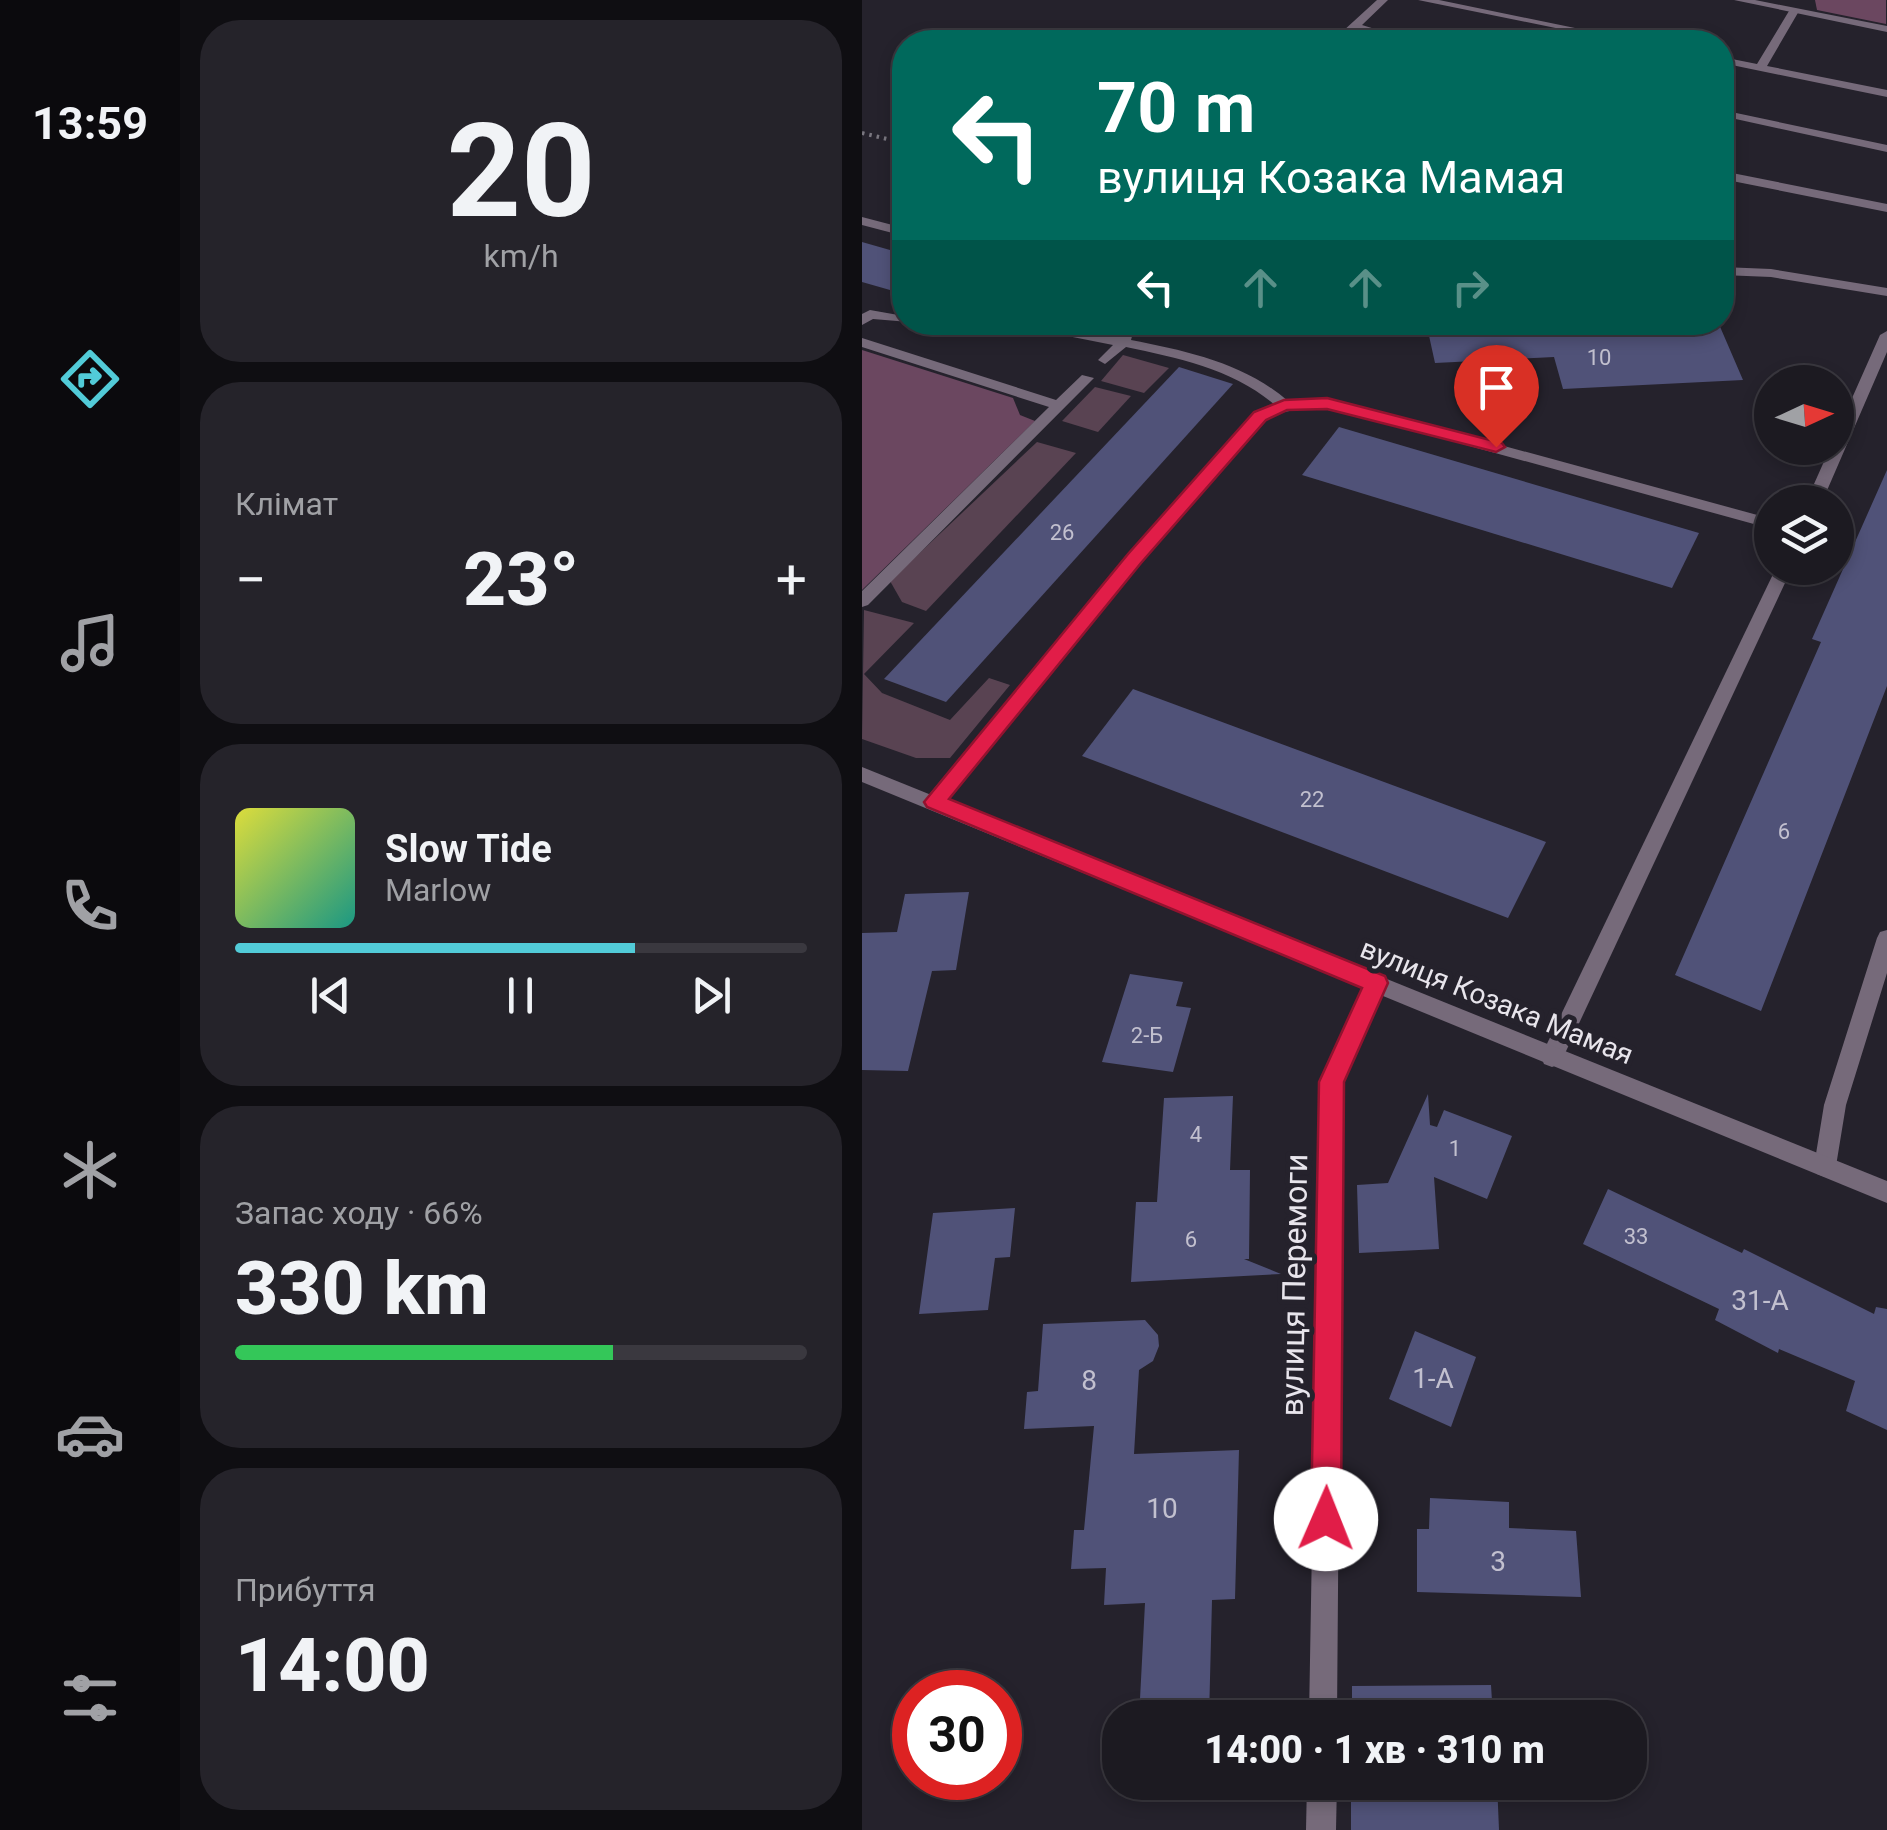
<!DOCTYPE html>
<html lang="uk">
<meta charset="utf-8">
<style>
body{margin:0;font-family:Roboto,sans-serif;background:#25232a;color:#f1f3f6;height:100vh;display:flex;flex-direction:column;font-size:38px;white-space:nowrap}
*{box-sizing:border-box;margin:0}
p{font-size:32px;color:#a0a1a5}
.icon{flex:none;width:55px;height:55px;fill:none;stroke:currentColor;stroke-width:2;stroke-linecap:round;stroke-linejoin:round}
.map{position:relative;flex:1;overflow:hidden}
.sheet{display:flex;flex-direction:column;gap:20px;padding:20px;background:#0f0e12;width:682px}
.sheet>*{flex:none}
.hud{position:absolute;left:30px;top:30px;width:842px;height:305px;border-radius:40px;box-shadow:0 5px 15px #0003,0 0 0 2px #3a383f;background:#00695c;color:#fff;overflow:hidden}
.needle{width:65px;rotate:86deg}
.controls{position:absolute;left:892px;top:365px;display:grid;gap:20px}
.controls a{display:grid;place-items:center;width:100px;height:100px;border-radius:50%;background:#1c1a21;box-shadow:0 5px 15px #0003,0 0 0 2px #3a383f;font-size:50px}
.speed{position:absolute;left:30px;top:1670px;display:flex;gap:20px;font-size:50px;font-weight:700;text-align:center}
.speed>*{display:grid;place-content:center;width:130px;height:130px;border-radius:50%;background:#1c1a21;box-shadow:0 5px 15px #0003,0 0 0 2px #3a383f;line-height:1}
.speed .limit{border:15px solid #d22;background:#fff;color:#111}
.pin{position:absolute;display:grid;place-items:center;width:85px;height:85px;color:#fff;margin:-102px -42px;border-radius:50% 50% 50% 0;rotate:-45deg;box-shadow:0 0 10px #0007}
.pin .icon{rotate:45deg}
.me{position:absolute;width:110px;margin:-55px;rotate:1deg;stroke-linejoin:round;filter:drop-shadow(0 0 8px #0008)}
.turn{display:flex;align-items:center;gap:35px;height:210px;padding:0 40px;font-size:45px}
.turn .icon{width:130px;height:130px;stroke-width:2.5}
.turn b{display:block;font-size:70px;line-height:85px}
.lanes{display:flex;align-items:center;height:95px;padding:0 40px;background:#0003;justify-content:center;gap:50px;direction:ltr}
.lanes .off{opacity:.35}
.big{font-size:75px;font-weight:800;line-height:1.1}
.sheet .tile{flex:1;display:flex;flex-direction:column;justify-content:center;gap:15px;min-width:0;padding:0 35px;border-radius:40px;background:#25232a}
.sheet .dial{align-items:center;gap:0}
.dial b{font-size:130px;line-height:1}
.song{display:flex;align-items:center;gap:30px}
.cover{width:120px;height:120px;border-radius:15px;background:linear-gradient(135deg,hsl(60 70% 55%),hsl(170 70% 35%))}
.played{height:10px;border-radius:5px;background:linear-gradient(90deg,#52cbd8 70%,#3a383f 70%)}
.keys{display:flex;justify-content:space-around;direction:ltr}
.heat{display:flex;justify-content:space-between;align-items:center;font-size:55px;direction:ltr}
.charge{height:15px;border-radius:8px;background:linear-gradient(90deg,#34c759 66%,#3a383f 0)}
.trip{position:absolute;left:240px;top:1700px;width:545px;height:100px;border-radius:40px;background:#1c1a21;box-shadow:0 5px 15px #0003,0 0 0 2px #3a383f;font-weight:800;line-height:100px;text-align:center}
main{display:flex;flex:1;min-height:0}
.dock{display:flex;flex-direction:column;width:180px;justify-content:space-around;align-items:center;background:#0b0a0d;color:#a0a1a5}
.dock .icon{width:70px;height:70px}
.dock .selected{color:#52cbd8}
.dock b{font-size:45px;color:#f1f3f6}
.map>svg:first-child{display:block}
.green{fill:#594352}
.forest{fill:#6b4760}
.building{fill:#505278}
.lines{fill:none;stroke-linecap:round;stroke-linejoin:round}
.path{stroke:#7a7780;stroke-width:4;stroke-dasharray:2.5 5;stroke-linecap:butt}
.service{fill:#766a7a;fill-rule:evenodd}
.minor{fill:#766a7a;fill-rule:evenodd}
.tertiary{fill:#766a7a;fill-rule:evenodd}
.route{fill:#e11d48;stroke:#92132f;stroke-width:2.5}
.labels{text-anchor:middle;stroke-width:10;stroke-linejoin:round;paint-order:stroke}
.number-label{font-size:22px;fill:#c2c0cf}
.street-label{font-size:28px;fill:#e8e5ec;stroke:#25222c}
.near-number-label{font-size:28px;fill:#c2c0cf}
.near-street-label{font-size:32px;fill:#e8e5ec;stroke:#25222c}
</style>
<main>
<nav class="dock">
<b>13:59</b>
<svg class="icon selected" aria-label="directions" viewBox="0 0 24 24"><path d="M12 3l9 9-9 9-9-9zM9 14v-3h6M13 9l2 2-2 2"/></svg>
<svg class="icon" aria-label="music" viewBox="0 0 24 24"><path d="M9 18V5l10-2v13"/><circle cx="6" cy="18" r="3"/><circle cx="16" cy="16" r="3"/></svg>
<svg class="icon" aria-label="phone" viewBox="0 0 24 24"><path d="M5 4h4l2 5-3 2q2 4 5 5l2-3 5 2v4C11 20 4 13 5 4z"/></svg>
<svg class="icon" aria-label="climate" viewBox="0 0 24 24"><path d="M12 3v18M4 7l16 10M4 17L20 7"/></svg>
<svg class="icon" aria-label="car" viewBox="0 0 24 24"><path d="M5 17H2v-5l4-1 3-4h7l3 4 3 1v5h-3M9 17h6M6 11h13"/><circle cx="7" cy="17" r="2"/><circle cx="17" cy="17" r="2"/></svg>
<svg class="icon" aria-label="filters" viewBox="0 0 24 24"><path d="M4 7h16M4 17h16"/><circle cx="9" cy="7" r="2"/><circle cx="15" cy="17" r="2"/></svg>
</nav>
<section class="sheet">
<div class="tile dial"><b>20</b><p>km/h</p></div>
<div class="tile"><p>Клімат</p>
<div class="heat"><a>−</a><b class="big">23°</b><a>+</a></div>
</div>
<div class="tile">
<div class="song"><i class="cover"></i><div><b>Slow Tide</b><p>Marlow</p></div></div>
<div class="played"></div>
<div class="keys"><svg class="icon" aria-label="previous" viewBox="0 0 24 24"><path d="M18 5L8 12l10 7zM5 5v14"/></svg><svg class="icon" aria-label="pause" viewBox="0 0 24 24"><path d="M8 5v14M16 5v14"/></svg><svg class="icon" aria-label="next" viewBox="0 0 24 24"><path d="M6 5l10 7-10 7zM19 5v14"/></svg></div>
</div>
<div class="tile"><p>Запас ходу · 66%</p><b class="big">330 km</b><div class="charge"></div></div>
<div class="tile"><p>Прибуття</p><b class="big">14:00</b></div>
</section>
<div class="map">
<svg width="1025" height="1830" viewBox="0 0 1025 1830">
<rect width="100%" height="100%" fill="#25222c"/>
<g class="green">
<path d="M261 355 307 368 282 393 239 381Z"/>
<path d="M233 387 269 396 236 432 200 421Z"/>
<path d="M175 442 214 453 64 611 40 602 28 581Z"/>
<path d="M2 610 52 623 2 674 20 693 88 720 127 678 148 685 88 758H54L0 739Z"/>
</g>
<g class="forest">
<path d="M953 0H1024V24L955 10Z"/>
<path d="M0 350 151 398 158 415 173 421 0 590Z"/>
</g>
<g class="building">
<path d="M0 242 42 254V294L0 282Z"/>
<path d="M564 322H856L881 380 701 389 692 357 573 363Z"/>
<path d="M317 367 371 384 84 702 22 679Z"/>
<path d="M477 427 837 533 810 588 440 475Z"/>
<path d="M1025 470V686L899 1011 813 975 959 642 950 639Z"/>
<path d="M271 689 684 842 646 918 220 756Z"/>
<path d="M107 892 94 970 70 971 46 1071 0 1070V933L35 932 43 894Z"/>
<path d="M268 974 321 982 314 1006 329 1008 311 1072 240 1062Z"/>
<path d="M566 1094 568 1125 575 1127 582 1110 650 1136 625 1199 572 1177 577 1249 497 1253 495 1185 526 1183Z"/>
<path d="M371 1096 368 1170H388L387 1259H382L419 1274 269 1282 274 1202H295L302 1098Z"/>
<path d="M746 1189 880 1253 882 1249 1012 1314 1014 1307 1025 1309V1430L984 1411 993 1381 917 1349 916 1353 853 1320 857 1309 721 1244Z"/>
<path d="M153 1208 148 1257 133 1258 126 1310 57 1314 71 1213Z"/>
<path d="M283 1320 296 1335 297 1346 291 1361 277 1370 272 1454 377 1450 373 1599 350 1600 347 1718H277L283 1603 242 1605 244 1568 209 1569 212 1530H222L232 1426 162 1429 165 1392 176 1391 181 1324Z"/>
<path d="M553 1331 614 1357 589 1427 527 1399Z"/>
<path d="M568 1498 647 1502V1528L714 1531 719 1597 555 1592V1529H567Z"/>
<path d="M629 1685 631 1718H490V1686Z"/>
<path d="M489 1782H635L637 1830H489Z"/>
</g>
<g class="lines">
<path class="path" d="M0 133 42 143"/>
<g class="service">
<path d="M515 0H526L500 25 555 42H540L494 30 480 42H469Z"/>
<path d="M556 0H577L781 42H762Z"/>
<path d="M932 8 937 11 905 66 1025 90V97L860 63V57L895 64 927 11Z"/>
<path d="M860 110 1025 145V152L860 116Z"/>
<path d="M860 171 1025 204V212L860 179Z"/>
<path d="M0 217 42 228V236L0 225Z"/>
<path d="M860 267 909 269 1025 288V296L909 277 860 275Z"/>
<path d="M8 310 42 316V322H47L11 319 0 325V314Z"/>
<path d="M135 322H168L255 337 260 322H274L269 340C325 351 382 363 426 401H466L514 411 910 519V529L506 418C470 409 438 403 403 419L279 563 79 807 72 809 63 802 65 797 267 555 393 413 413 405C371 369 316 358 264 347L243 364 236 360 251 345Z"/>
<path d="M1025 331V352L960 502H944L968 448H975V432L1018 335Z"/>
<path d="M0 338 194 400 220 375 232 378 6 605 0 607V591L187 407 0 347Z"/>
<path d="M914 568H930L698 1064 690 1067 682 1064 679 1057 682 1050Z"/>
</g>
<g class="minor">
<path d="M872 0H893L1025 26V32Z"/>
<path d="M1025 930V973L984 1105 974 1166 971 1174 963 1177 955 1174 952 1166 962 1105 1015 938 1018 932Z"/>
<path d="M514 974 521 977 524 983 480 1082 475 1718H447L458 1082 507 977Z"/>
<path d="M445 1782H475L474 1830H444Z"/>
</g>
<path class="tertiary" d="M0 767 1025 1181V1203L0 782Z"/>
</g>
<path class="route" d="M465 398 640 443 643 447 634 452 465 409 425 410 404 420 279 563 87 799 523 976 526 983 482 1082 479 1519 474 1530 464 1534 453 1530 449 1519 457 1082 500 988 65 807 62 802 266 554 392 412 422 400Z"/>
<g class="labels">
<g class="number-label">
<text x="737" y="365">10</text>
<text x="200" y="540">26</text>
<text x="450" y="807">22</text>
<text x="922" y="839">6</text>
<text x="285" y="1043">2-Б</text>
<text x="334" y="1142">4</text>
<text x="593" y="1156">1</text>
<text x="774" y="1244">33</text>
<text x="329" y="1247">6</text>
</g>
<g class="street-label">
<text transform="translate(635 1001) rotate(22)" y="10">вулиця Козака Мамая</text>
</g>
<g class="near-number-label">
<text x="898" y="1310">31-А</text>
<text x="571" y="1388">1-А</text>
<text x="227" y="1390">8</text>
<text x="300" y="1518">10</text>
<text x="636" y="1571">3</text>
</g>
<g class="near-street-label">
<text transform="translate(432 1285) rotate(-89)" y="11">вулиця Перемоги</text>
</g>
</g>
</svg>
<div class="controls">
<a><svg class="needle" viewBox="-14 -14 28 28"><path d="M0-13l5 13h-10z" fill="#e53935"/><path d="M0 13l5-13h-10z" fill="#a0a1a5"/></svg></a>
<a><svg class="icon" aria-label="layers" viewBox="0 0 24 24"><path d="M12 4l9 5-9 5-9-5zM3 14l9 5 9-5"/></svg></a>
</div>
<div class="speed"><div class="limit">30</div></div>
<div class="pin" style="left:634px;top:447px;background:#d93025"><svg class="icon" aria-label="arrive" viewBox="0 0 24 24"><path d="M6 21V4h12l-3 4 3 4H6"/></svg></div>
<svg class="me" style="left:464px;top:1519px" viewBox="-20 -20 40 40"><circle r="19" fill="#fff"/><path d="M0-13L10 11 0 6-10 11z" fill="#e11d48"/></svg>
<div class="trip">14:00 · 1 хв · 310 m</div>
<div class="hud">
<div class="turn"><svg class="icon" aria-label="left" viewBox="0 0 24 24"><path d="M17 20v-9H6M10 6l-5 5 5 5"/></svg><div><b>70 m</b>вулиця Козака Мамая</div></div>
<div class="lanes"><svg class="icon" aria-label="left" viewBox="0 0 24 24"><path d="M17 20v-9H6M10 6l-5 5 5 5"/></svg><svg class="icon off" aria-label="ahead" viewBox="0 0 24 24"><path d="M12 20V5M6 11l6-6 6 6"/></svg><svg class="icon off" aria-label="ahead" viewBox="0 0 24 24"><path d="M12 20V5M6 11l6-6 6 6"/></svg><svg class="icon off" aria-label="right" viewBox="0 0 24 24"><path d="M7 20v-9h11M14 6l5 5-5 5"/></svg></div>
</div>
</div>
</main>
